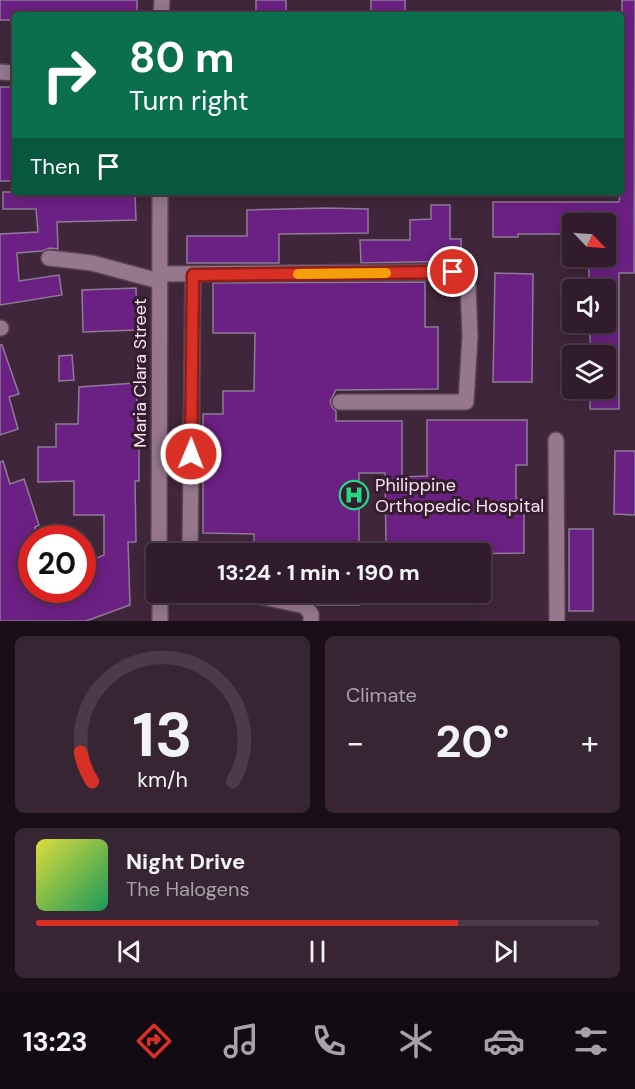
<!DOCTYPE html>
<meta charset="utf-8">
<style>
body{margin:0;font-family:"DM Sans",sans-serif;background:#382534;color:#f1f3f6;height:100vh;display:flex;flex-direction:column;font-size:22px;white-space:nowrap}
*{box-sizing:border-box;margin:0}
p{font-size:20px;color:#a8a1a9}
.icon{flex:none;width:33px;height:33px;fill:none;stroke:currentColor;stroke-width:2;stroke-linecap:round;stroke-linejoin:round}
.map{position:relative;height:621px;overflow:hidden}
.sheet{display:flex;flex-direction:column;gap:15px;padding:15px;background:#1a0f18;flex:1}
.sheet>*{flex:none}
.hud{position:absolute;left:12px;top:12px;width:612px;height:183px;border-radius:6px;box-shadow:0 3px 15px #0003,0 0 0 2px #4b3a48;background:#0b6e4f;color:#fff;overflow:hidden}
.needle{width:39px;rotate:115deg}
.controls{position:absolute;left:562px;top:213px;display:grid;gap:12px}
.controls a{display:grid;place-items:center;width:54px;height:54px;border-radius:6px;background:#301c2c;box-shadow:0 3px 15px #0003,0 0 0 2px #4b3a48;font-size:30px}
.speed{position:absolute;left:18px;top:525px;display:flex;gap:12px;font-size:30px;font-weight:700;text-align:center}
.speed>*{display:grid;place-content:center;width:78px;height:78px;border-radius:50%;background:#301c2c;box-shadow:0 3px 15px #0003,0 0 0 2px #4b3a48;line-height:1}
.speed .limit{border:9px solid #d22;background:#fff;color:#111}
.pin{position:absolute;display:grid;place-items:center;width:51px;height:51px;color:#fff;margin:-26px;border:3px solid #fff;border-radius:50%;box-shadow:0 2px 6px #0007}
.me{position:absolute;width:66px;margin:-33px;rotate:1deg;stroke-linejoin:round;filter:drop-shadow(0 0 4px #0008)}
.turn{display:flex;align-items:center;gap:21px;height:126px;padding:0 18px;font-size:27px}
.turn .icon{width:78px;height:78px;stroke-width:2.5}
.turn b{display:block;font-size:42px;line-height:51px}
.then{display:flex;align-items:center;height:57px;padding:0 18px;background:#0003;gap:12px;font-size:22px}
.big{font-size:45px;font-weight:700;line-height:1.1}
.sheet .widget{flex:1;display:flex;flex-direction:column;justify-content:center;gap:9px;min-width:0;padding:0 21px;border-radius:9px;background:#382534}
.sheet .dial{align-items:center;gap:0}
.dial svg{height:156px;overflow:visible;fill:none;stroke:#4b3a48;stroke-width:7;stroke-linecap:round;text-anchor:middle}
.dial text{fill:#f1f3f6;stroke:none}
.song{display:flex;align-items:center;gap:18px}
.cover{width:72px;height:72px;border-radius:9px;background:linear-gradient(135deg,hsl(60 70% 55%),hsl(150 70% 35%))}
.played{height:6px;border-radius:3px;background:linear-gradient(90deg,#d93025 75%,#4b3a48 75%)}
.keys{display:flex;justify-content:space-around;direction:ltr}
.heat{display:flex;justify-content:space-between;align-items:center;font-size:33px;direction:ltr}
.sheet .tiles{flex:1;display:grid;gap:15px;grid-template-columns:1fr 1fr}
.widget:last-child{grid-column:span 2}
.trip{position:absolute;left:146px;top:543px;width:345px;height:60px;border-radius:6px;background:#301c2c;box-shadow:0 3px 15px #0003,0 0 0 2px #4b3a48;font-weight:700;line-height:60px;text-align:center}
.dock{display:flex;height:96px;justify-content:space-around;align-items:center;background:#130b12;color:#a8a1a9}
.dock .icon{width:42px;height:42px}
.dock .current{color:#d93025}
.dock b{font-size:27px;color:#f1f3f6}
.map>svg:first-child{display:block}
.building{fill:#6b2083;stroke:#8f7a97;stroke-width:1.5}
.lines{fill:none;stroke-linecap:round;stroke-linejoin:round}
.minor-casing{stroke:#584253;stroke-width:18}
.minor{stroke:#96778d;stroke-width:15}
.route-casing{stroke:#8d1f18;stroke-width:15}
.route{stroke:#d93025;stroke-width:10}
.slow{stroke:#f59e0b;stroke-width:10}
.labels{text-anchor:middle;stroke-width:6;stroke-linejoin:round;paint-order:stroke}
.street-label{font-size:18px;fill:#f8e6f3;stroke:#351c2f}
.poi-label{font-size:18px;fill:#f8e6f3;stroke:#351c2f;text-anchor:start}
</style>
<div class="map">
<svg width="635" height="621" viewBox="0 0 635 621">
<rect width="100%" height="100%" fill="#40263a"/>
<g class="building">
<path d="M0 0H137V15H15V20H0Z"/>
<rect x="256" y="0" width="30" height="15"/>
<rect x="371" y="0" width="34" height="15"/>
<path d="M622 0H635L634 273H619V409H590V388H606V356H590V322H606V290H590L588 256H606V224H571V234H518V237H493V202H619L621 186Z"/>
<rect x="0" y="87" width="15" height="94"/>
<path d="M3 192H135L136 220 57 222 58 249 50 248 42 251 17 253 19 281 59 275 62 295 0 305V234L38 232 36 209H3Z"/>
<path d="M431 205H450V239H461V261L361 263 360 240H410V220L431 219Z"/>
<path d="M326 208 368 209V233L279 234V263H187V236H247V210Z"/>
<path d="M495 273 533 274 532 382H493Z"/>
<path d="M425 282V327H438V389L336 390 330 401 332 407 336 411V421H402V477L427 476V420H527V465H516V498H524V553L438 554V546L386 547 385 473H359V554L254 552V534L203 533V414H223V391H254L255 333H213V283Z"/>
<path d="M136 288 137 330 83 332 82 290Z"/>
<path d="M0 345H2L19 394 9 397 18 429 0 435Z"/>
<path d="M72 355 74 380 59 381V356Z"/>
<path d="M135 383 139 422V481H135L136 542H128L130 605 86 621H0V462L3 461 10 484 24 479 39 525 35 527 39 538H32V590H82V564L104 555V515H74V481L38 482V447H56V424H78L79 387Z"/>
<path d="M615 451H635V515L614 514Z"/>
<rect x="569" y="529" width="24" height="82"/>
<path d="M313 592H359V605H317L313 600Z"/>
</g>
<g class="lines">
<g class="minor-casing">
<g id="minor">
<path d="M161 15 162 0"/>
<path d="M0 72 15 73"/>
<path d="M49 258 92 263 159 281"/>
<path d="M160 274 453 272 462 275 468 285 470 336 466 402H340"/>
<path d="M0 328H1"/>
<path d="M556 440 557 621"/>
<path d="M190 553 193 275"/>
<path d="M159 554 160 192"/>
<path d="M160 592V621"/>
<path d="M239 592 305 606 311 614V621"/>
</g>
</g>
<use href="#minor" class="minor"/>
</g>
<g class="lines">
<g class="route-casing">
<path id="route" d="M191 454 193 275 453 272"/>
</g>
<use href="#route" class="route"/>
<path class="slow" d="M298 274 386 273"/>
</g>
<defs>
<g id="hospital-ring" transform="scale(1.5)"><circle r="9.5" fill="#351c2f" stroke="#25d886" stroke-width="1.5"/><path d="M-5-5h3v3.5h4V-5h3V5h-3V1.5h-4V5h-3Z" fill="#25d886"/></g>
</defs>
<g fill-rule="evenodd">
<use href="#hospital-ring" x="354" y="495"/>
</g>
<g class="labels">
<g class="street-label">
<text transform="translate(140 373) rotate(-90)" y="6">Maria Clara Street</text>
</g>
<g class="poi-label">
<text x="375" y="491">Philippine<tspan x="375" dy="21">Orthopedic Hospital</tspan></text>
</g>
</g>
</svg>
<div class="controls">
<a><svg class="needle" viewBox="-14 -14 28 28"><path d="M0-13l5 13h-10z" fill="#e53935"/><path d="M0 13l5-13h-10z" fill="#a8a1a9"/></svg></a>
<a><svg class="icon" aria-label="sound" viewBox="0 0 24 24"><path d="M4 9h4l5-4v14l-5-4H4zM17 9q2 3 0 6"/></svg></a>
<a><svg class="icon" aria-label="layers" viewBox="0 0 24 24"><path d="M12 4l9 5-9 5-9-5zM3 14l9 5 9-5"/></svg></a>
</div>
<div class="speed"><div class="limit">20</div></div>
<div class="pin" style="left:453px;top:272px;background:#d93025"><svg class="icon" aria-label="arrive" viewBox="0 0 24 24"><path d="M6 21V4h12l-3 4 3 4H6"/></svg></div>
<svg class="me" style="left:191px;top:454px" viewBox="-20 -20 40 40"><circle r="17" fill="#d93025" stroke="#fff" stroke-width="3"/><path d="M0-11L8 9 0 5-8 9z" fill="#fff"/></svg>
<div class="trip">13:24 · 1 min · 190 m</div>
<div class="hud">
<div class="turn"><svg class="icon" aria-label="right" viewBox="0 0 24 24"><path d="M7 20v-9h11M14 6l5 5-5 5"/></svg><div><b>80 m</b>Turn right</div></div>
<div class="then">Then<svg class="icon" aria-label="arrive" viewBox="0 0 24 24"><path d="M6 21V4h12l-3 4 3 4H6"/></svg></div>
</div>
</div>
<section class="sheet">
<div class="tiles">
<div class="widget dial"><svg viewBox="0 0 100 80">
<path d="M14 69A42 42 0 1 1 86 69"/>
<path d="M14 69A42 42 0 0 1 8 54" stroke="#d93025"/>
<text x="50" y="56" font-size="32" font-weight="700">13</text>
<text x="50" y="72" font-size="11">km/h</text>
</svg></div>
<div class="widget"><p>Climate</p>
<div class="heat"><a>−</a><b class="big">20°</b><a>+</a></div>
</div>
<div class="widget">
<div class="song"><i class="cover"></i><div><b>Night Drive</b><p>The Halogens</p></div></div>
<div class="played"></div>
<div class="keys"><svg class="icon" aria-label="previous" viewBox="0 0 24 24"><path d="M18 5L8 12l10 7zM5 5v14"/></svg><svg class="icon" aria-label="pause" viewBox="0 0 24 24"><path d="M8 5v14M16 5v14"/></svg><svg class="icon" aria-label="next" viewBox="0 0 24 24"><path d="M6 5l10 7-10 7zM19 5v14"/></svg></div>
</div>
</div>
</section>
<nav class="dock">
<b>13:23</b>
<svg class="icon current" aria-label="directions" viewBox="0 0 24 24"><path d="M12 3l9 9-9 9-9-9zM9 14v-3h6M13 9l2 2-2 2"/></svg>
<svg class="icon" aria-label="music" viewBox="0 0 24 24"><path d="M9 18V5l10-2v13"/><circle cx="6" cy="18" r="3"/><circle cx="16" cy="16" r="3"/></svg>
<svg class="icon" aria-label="phone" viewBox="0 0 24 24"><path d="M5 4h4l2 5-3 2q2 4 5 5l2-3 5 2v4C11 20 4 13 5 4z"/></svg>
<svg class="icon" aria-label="climate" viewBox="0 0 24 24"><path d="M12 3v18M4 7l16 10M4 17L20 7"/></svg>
<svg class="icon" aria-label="car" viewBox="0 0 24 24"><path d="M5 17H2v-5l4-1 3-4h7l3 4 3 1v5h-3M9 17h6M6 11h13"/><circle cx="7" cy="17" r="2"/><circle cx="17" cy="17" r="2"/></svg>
<svg class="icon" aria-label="filters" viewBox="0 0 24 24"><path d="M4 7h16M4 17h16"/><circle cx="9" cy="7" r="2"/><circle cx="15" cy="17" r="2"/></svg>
</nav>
